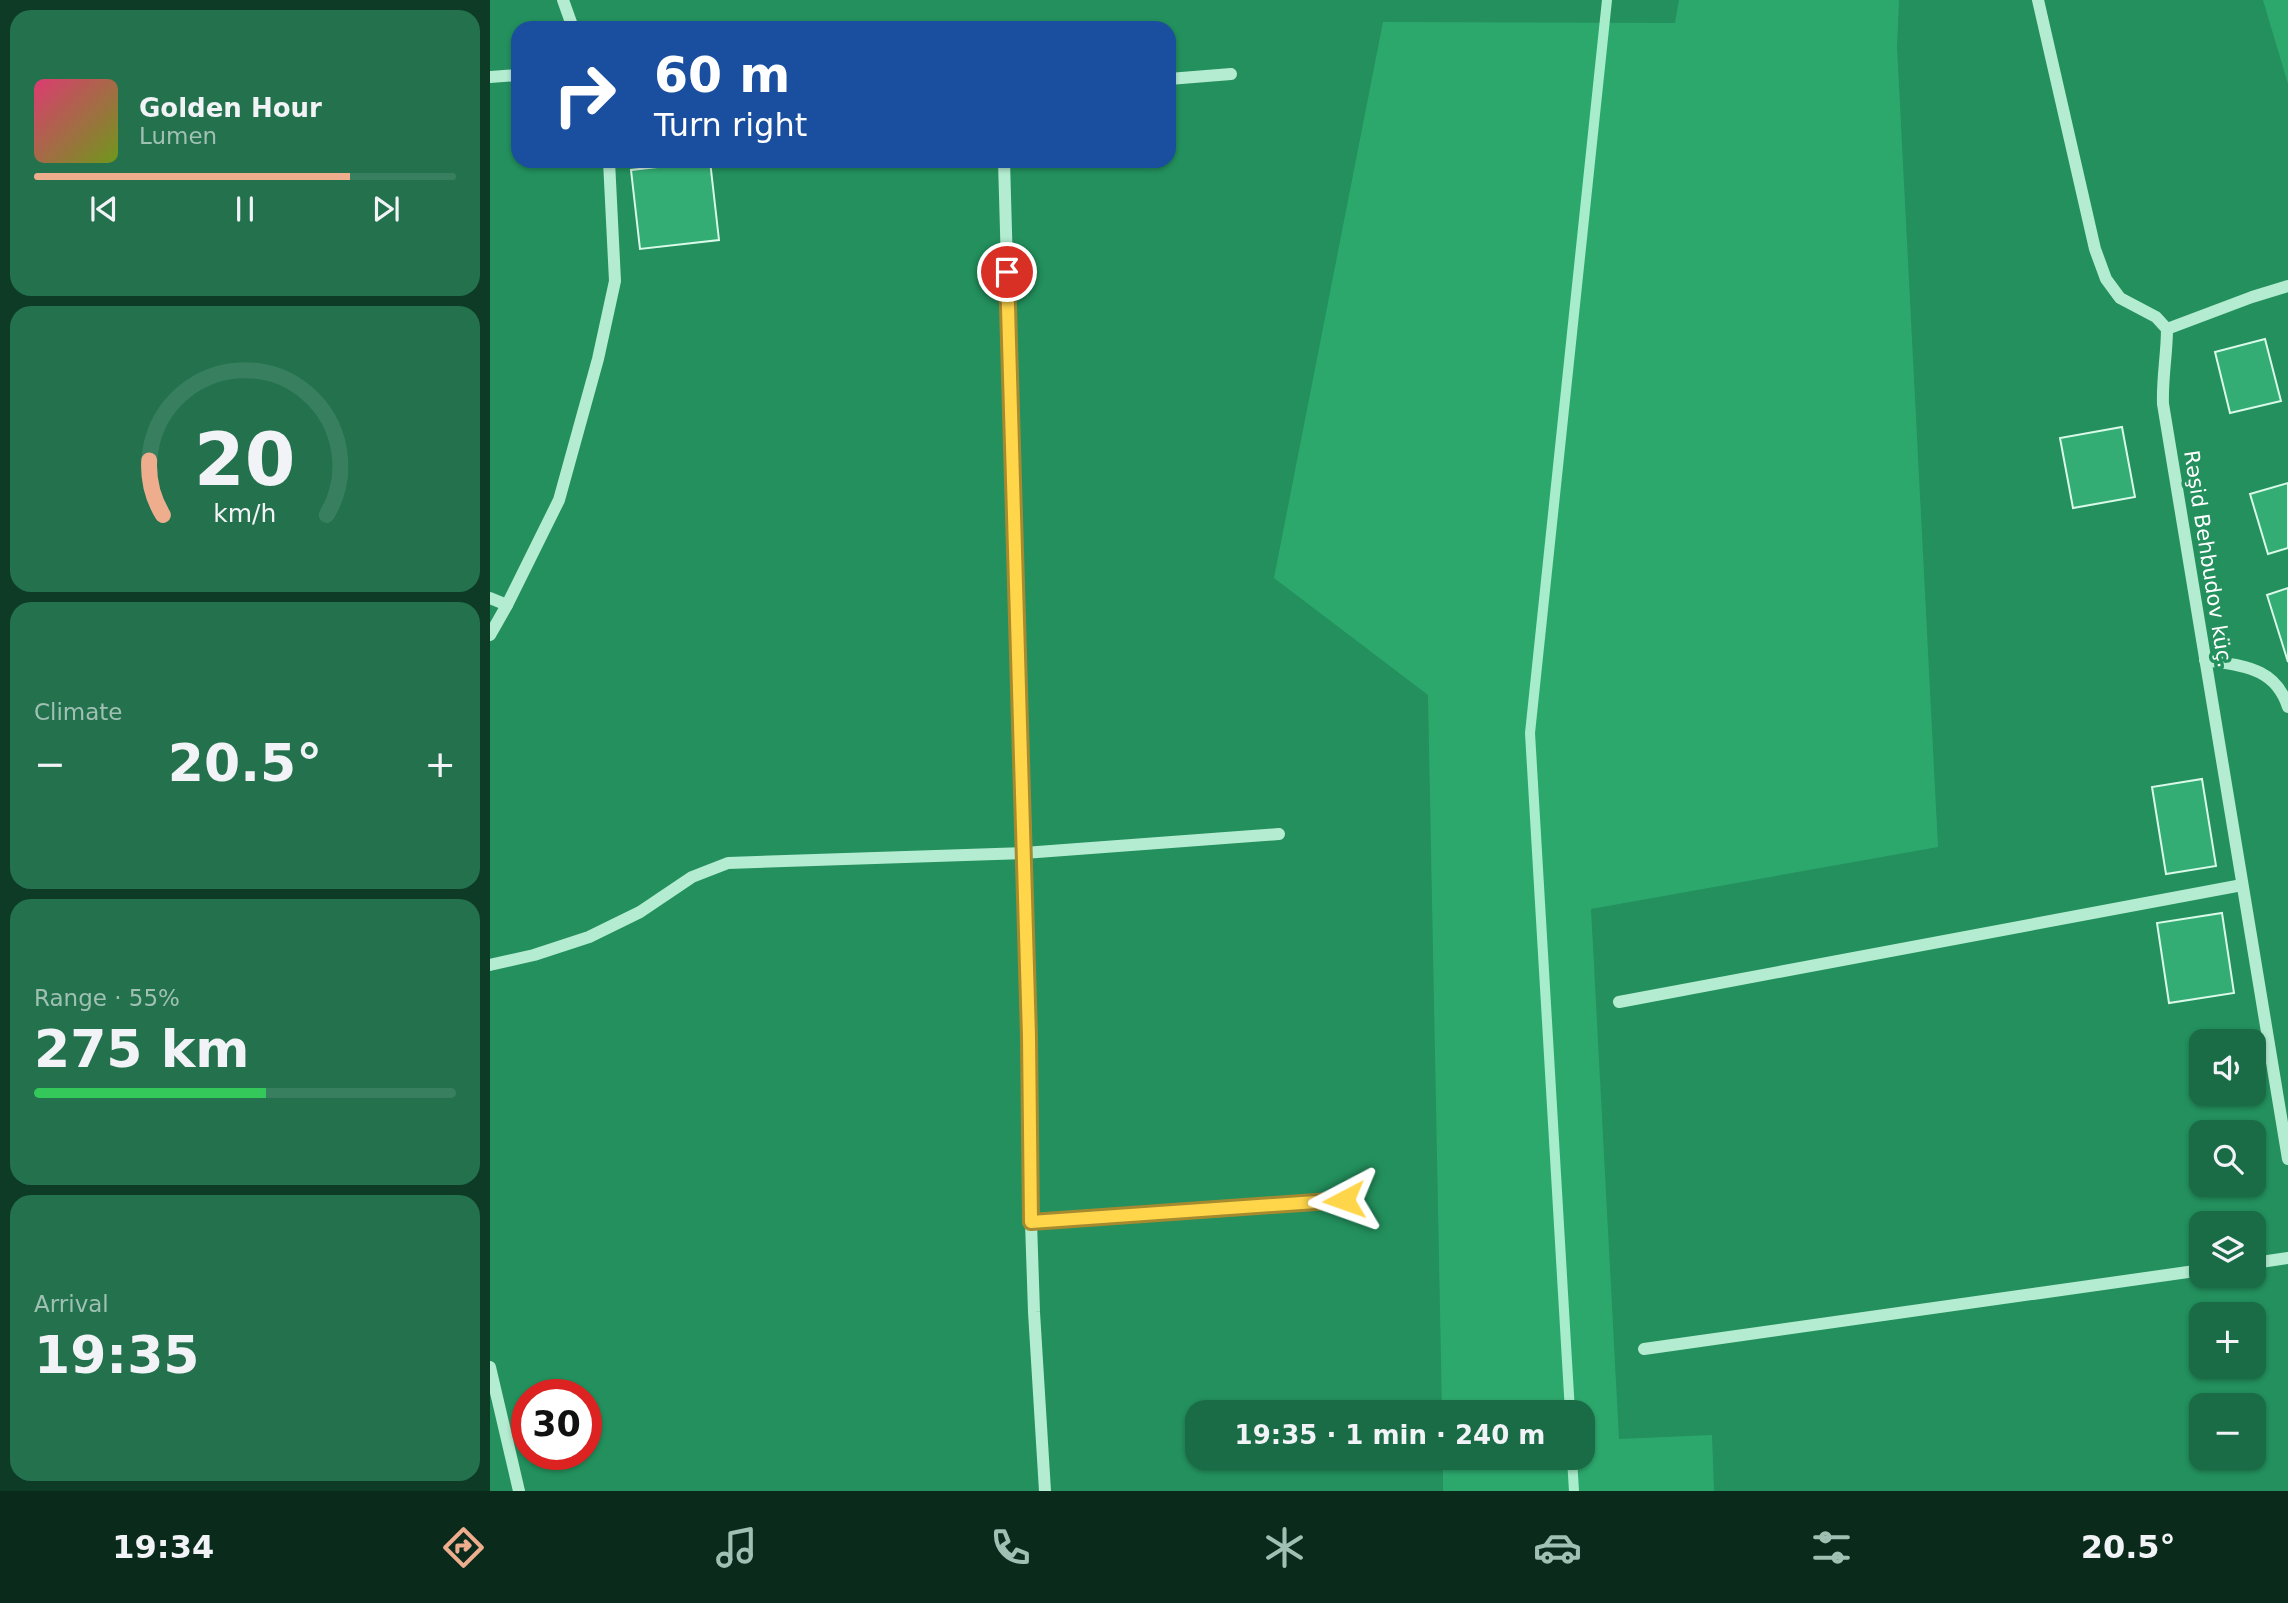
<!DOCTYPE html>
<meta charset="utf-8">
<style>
body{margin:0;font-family:"DejaVu Sans",sans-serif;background:#23714d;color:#f1f3f6;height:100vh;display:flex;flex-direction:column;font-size:26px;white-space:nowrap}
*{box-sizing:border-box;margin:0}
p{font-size:23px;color:#9fc0b3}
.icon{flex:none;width:38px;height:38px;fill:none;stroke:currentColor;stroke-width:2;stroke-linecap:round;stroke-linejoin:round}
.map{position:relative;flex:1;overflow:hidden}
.panel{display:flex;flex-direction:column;gap:10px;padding:10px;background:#0e3b26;width:490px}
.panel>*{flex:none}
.guide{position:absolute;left:21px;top:21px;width:665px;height:147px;border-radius:21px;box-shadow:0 2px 5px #0004;background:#1a4fa0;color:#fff;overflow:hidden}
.buttons{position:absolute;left:1699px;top:1029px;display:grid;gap:14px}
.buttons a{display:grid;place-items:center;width:77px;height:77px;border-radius:14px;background:#1a6c46;box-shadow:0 2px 5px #0004;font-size:35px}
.speed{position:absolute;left:21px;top:1379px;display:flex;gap:14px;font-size:35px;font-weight:700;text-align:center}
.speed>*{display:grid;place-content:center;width:91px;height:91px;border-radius:50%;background:#1a6c46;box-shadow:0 2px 5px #0004;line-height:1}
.speed .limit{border:10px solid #d22;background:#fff;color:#111}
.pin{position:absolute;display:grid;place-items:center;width:60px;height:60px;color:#fff;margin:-30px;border:4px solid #fff;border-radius:50%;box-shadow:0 2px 7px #0007}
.me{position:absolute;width:77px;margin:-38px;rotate:266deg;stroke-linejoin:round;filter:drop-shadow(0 0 5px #0008)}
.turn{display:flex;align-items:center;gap:24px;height:147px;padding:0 28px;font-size:32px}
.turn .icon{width:91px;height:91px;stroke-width:2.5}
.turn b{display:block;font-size:49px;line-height:60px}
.big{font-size:52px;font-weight:600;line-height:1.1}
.panel .widget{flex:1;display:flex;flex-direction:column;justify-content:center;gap:10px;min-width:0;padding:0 24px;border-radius:21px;background:#23714d}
.panel .dial{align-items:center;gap:0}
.dial svg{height:182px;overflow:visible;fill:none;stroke:#387f5f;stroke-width:7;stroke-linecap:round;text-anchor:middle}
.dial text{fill:#f1f3f6;stroke:none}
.song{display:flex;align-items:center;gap:21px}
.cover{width:84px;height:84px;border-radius:10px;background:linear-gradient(135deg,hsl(340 70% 55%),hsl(80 70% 35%))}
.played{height:7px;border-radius:4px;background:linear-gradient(90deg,#eead8d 75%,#387f5f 75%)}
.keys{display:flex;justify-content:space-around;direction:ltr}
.heat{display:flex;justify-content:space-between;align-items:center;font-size:38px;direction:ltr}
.charge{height:10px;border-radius:5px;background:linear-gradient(90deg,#34c759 55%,#387f5f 0)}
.trip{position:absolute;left:695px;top:1400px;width:410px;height:70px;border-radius:21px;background:#1a6c46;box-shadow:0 2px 5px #0004;font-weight:600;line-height:70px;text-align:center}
.dock{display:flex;height:112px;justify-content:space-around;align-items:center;background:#0a2b1c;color:#9fc0b3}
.dock .icon{width:49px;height:49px}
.dock .on{color:#eead8d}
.dock b{font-size:32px;color:#f1f3f6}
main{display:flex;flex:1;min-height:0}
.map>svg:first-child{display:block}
.green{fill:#2da86d}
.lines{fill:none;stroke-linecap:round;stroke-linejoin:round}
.stream{stroke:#a8edcb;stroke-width:10}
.building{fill:#33ad73;stroke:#d9f9e9;stroke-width:2}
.minor{stroke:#b4ecd1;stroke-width:12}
.route-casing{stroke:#a68a30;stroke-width:18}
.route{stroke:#ffd54a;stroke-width:12}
.labels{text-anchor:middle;stroke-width:7;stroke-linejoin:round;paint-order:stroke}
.street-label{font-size:21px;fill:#fff;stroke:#23905d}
</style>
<main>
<section class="panel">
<div class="widget">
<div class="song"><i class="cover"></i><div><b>Golden Hour</b><p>Lumen</p></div></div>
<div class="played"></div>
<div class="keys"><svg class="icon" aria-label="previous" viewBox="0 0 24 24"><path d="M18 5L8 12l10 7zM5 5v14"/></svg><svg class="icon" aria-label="pause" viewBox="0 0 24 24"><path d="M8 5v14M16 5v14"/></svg><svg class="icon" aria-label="next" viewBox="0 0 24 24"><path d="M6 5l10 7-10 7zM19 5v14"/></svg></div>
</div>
<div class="widget dial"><svg viewBox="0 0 100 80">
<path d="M14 69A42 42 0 1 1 86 69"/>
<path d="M14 69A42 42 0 0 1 8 45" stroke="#eead8d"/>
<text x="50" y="56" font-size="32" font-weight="700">20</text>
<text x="50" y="72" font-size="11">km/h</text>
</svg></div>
<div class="widget"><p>Climate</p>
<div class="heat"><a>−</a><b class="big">20.5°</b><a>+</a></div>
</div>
<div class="widget"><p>Range · 55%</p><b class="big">275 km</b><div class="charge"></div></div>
<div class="widget"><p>Arrival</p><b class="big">19:35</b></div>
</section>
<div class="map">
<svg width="1798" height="1491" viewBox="0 0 1798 1491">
<rect width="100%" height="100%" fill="#23905d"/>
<g class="green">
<path d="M1189 0H1409L1407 47 1448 847 1101 909 1129 1439 1222 1435 1224 1491H953V1458H1092V1412H952L938 695 784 578 893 22 1185 23Z"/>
<path d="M1773 0H1798V84Z"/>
</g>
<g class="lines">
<g class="stream">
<path d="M1080 1412 1040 733 1117 0"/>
<path d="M1082 1458 1084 1491"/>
</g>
</g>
<g class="building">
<path d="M220 161 229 240 150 249 141 170Z"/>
<path d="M1775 339 1791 401 1740 413 1725 352Z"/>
<path d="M1632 427 1645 497 1583 508 1570 438Z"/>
<path d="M1798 483V548L1778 554 1760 494Z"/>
<path d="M1798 588V662L1777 595Z"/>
<path d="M1712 779 1726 866 1676 874 1662 787Z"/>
<path d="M1732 913 1744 993 1679 1003 1667 923Z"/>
</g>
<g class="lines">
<g class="minor">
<path d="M73 0 83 28"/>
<path d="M1548 0 1605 249 1616 279 1630 298 1666 317 1677 329C1677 354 1672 378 1673 404L1798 1159"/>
<path d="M0 77 28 75"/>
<path d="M679 79 741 74"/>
<path d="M514 161 539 1037 541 1222 544 1312 555 1491"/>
<path d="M1677 329 1762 297 1798 286"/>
<path d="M0 598 17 605"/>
<path d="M0 635 17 605 69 500 108 359 125 281 119 161"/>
<path d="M1715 660C1751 666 1785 666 1798 707"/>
<path d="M0 965 44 955 99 937 150 912 202 877 238 863 534 853 789 834"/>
<path d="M1129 1002 1752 885"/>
<path d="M541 1222 854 1200"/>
<path d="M1764 1263 1798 1258"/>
<path d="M1154 1349 1712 1270"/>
<path d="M0 1367 29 1491"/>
</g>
</g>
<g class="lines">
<g class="route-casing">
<path id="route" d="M517 272 539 1037 541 1222 854 1200"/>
</g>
<use href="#route" class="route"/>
</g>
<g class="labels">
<g class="street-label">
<text transform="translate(1718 559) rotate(81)" y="7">Rəşid Behbudov küç.</text>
</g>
</g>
</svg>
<div class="buttons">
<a><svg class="icon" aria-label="sound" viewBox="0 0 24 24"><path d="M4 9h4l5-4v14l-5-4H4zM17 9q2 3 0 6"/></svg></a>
<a><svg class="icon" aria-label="search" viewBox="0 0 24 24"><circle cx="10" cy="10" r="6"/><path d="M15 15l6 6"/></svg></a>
<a><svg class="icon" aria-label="layers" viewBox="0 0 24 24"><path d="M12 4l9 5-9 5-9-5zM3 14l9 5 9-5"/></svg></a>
<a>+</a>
<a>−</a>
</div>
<div class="speed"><div class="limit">30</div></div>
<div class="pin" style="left:517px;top:272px;background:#d93025"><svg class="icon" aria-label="arrive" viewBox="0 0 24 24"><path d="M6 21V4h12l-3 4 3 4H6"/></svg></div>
<svg class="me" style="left:854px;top:1200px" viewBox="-20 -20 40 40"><path d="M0-17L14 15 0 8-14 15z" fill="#ffd54a" stroke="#fff" stroke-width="4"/></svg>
<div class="trip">19:35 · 1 min · 240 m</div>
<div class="guide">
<div class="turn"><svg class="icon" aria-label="right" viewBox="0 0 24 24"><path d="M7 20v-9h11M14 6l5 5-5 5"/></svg><div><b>60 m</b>Turn right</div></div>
</div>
</div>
</main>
<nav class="dock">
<b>19:34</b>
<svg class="icon on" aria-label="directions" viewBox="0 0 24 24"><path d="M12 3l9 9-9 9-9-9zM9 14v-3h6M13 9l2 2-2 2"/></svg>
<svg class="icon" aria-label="music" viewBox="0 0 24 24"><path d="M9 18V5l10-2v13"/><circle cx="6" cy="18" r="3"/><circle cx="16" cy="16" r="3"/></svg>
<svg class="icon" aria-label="phone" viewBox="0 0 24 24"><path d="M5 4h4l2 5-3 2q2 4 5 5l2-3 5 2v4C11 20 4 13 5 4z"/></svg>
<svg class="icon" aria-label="climate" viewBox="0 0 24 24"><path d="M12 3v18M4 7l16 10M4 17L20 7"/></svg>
<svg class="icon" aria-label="car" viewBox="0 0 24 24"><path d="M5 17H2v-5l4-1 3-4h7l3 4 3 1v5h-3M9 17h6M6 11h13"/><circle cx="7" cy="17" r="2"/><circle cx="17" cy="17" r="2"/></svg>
<svg class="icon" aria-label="filters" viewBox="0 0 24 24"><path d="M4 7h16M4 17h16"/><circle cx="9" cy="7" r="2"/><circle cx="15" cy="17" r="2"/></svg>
<b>20.5°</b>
</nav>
